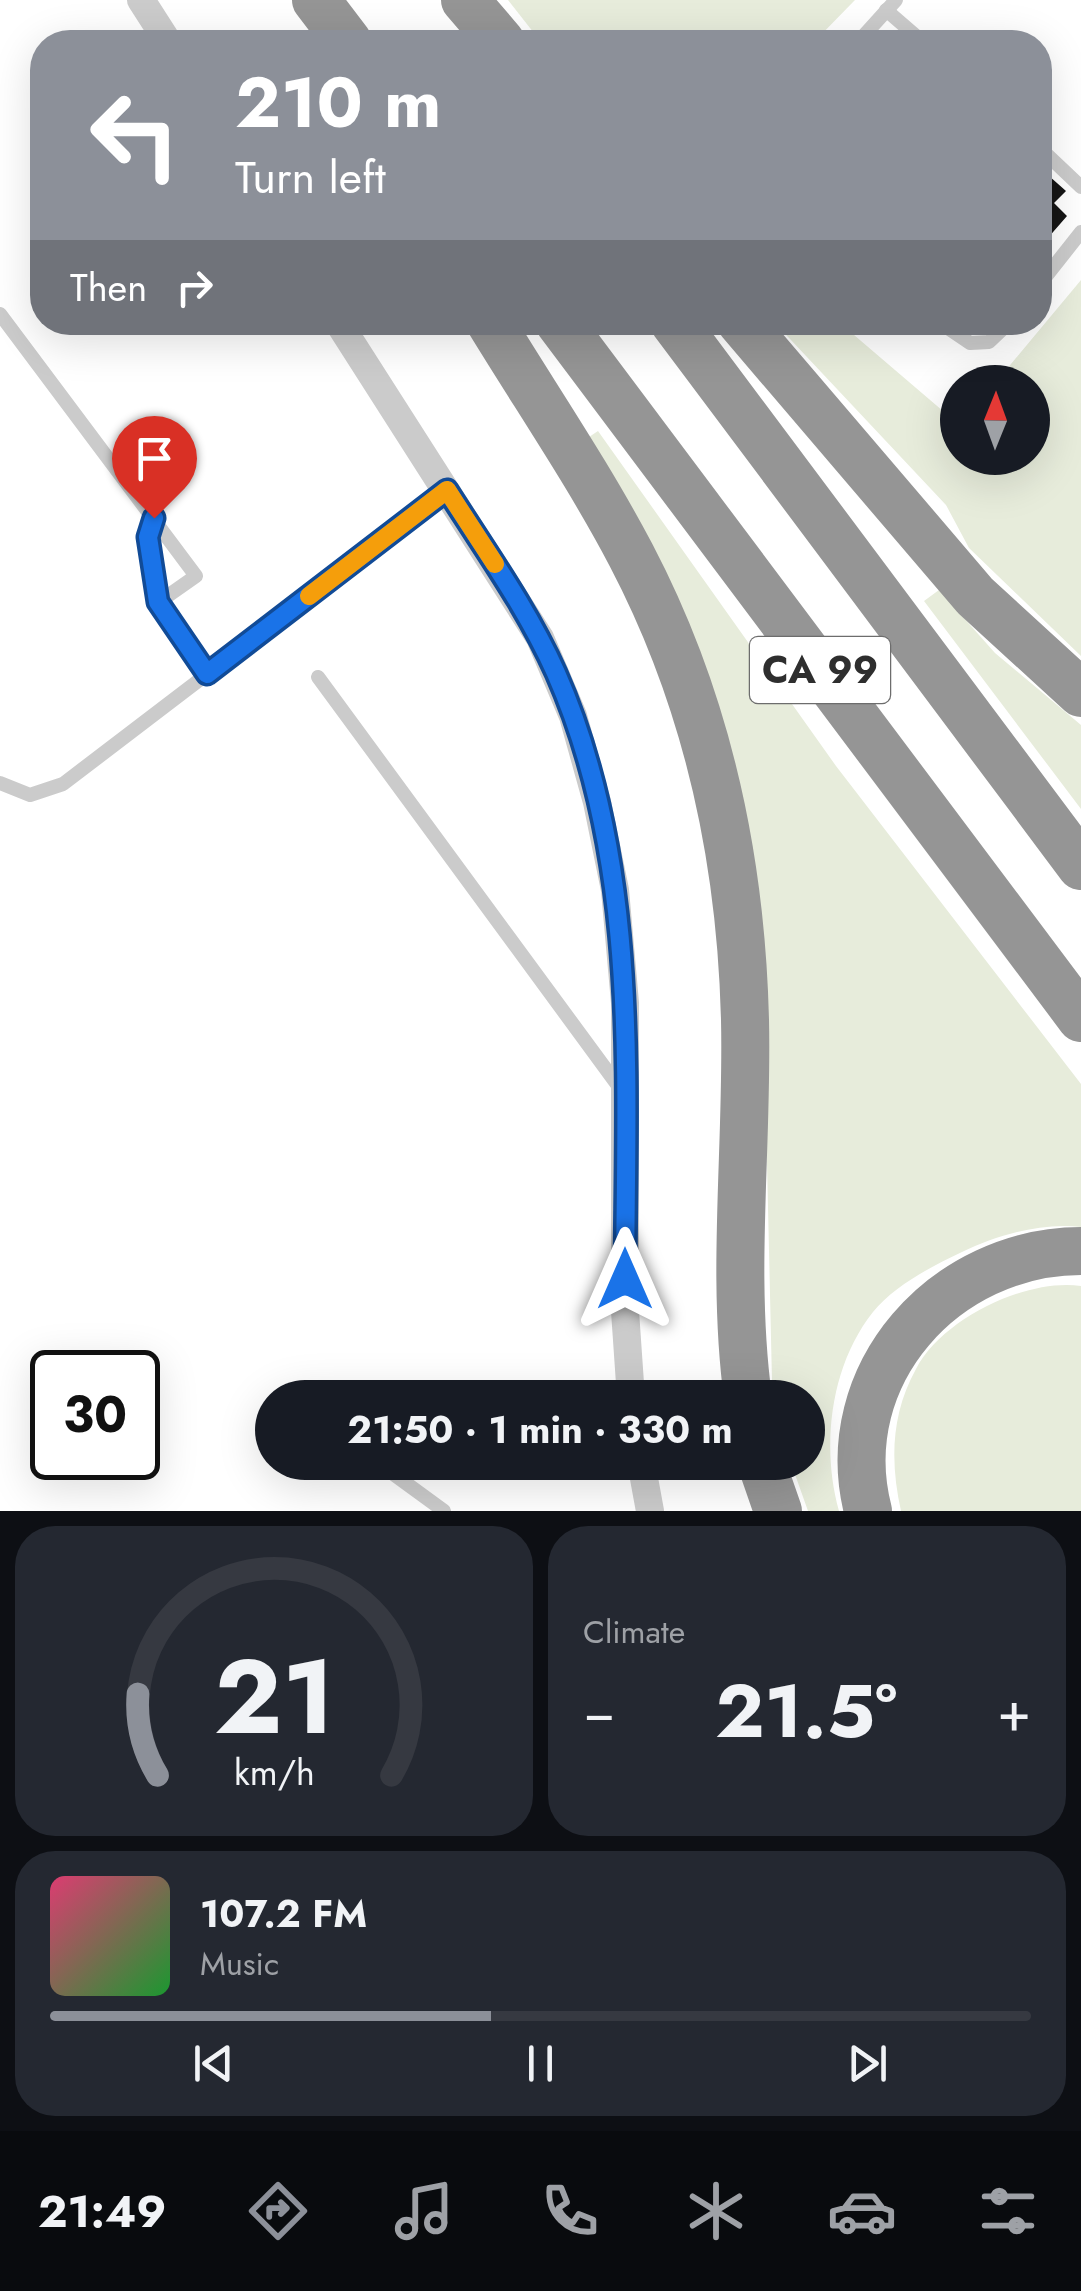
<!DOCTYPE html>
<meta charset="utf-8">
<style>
body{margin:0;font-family:Jost,sans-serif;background:#242831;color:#f1f3f6;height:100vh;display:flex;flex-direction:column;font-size:38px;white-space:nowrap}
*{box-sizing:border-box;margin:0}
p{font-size:32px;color:#9ea1a6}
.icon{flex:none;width:55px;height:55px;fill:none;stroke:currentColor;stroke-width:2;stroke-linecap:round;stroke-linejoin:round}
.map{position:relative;height:1511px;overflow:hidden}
.side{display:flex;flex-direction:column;gap:15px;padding:15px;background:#0d0f14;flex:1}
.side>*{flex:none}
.banner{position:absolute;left:30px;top:30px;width:1022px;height:305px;border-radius:40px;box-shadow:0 10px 40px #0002;background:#8c9099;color:#fff;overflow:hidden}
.needle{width:65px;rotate:1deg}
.buttons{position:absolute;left:940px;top:365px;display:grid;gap:20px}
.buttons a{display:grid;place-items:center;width:110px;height:110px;border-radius:50%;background:#171b24;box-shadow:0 10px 40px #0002;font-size:50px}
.speed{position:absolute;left:30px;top:1350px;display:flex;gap:20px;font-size:50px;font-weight:700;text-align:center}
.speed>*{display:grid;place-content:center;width:130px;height:130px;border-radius:50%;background:#171b24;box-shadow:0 10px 40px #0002;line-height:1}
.speed .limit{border:5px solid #111;border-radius:15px;background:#fff;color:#111}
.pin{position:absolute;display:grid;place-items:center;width:85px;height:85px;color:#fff;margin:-102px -42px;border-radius:50% 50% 50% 0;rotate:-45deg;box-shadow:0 0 10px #0007}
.pin .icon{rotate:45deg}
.me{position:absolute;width:110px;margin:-55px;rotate:0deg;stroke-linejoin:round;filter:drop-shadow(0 0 8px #0008)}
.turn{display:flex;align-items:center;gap:35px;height:210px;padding:0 40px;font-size:45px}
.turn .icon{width:130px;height:130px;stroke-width:2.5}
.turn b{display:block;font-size:70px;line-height:85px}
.then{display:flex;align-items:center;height:95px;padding:0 40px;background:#0003;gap:20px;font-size:38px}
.big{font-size:75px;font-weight:700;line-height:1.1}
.side .tile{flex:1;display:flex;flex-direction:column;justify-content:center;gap:15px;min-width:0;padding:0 35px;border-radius:40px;background:#242831}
.side .dial{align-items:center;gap:0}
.dial svg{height:260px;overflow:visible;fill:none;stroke:#363941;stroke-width:7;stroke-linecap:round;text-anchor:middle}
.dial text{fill:#f1f3f6;stroke:none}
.song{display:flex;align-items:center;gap:30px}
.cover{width:120px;height:120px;border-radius:15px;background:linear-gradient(135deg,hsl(340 70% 55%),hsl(130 70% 35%))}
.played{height:10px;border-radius:5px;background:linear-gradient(90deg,#8c9099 45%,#363941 45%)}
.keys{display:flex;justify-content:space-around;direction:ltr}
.heat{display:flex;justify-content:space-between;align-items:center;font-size:55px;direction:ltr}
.side .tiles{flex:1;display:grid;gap:15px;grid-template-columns:1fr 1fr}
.tile:last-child{grid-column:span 2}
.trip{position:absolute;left:255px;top:1380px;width:570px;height:100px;border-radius:50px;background:#171b24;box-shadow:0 10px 40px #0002;font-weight:700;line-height:100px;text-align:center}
.menu{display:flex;height:160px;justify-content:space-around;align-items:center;background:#090b0e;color:#9ea1a6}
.menu .icon{width:70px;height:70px}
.menu .selected{color:#8c9099}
.menu b{font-size:45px;color:#f1f3f6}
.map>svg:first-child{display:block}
.green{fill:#e7ecdb}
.building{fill:#151515}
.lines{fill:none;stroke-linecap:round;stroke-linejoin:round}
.lane{stroke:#cbcbcb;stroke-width:14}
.street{stroke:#cbcbcb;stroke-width:28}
.highway{stroke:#959595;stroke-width:48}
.route-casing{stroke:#114b97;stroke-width:25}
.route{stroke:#1a73e8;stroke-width:18}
.slow{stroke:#f59e0b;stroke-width:18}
.labels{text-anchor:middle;stroke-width:10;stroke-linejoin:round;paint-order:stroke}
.shield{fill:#fff;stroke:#6d6d6d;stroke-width:2.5}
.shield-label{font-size:38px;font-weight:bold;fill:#2e2e2e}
</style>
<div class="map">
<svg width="1081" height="1511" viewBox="0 0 1081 1511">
<rect width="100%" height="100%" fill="#fff"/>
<g class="green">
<path d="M508 0H855L814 42H541Z"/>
<path d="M1081 280V656L969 548 946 505 775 323H840L957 423 958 458H1032V382H996Z"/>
<path d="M598 431 836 766 1081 1084V1227C1042 1222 997 1235 962 1252 932 1266 894 1286 873 1312 830 1366 821 1447 839 1511H808L791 1463 808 1462V1398L775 1397 772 1381 763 990 586 439Z"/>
<path d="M939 590 995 653 1081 725V809L924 601Z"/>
<path d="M1081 1286V1511H901C890 1462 891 1414 916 1369 942 1319 1026 1278 1081 1286Z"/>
</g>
<path class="building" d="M1040 168 1066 191 1054 203 1067 216 1040 247Z"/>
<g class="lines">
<g class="lane">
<path d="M886 10 923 42"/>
<path d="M858 42 896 0"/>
<path d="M1040 148 1081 187"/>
<path d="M1040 284 1081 232"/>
<path d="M0 314 196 576 159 602"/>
<path d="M939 322 970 343 989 342 1010 322"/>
<path d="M154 518 148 537 159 602 207 674"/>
<path d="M318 677 622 1091"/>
<path d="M0 783 30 795 63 784 447 491"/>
<path d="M377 1462 444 1511"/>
</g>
<g class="street">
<path d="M141 0 168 42"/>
<path d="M338 322 540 638 573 716 597 802 615 890 625 1003V1311L631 1398"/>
<path d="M641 1462 650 1511"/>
</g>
<g class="highway">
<path d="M316 0 348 42"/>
<path d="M465 0 501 42"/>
<path d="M490 322C537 399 589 475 631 555 707 700 741 857 745 1020 748 1145 731 1273 748 1398"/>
<path d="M559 322 1081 1018"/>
<path d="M674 322 1081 866"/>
<path d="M741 322 975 596 1081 693"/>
<path d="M761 1462 778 1511"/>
<path d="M868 1511C833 1374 946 1251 1081 1251"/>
</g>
</g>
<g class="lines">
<g class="route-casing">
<path id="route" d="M154 518 148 537 158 602 207 674 447 490C485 550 527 608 556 673 640 863 626 1077 625 1279"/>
</g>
<use href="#route" class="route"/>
<path class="slow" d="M309 596 447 490 495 564"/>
</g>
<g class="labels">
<rect class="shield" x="750" y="637" width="140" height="66" rx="8"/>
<g class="shield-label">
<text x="820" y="683">CA 99</text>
</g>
</g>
</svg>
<div class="buttons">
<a><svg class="needle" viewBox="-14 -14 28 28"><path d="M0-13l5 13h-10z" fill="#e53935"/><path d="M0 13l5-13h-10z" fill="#9ea1a6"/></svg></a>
</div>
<div class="speed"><div class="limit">30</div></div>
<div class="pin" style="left:154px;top:518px;background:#d93025"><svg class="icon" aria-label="arrive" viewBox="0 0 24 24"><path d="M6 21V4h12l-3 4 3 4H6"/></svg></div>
<svg class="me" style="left:625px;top:1279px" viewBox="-20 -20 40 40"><path d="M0-17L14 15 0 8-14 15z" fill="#1a73e8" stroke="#fff" stroke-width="4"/></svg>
<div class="trip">21:50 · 1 min · 330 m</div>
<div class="banner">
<div class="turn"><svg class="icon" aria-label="left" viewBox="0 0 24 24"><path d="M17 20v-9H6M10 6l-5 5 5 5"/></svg><div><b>210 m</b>Turn left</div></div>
<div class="then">Then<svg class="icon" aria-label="right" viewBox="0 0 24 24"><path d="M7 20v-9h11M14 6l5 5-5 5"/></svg></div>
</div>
</div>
<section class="side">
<div class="tiles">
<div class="tile dial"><svg viewBox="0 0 100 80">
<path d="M14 69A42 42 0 1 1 86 69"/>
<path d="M14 69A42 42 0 0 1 8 44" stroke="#8c9099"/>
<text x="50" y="56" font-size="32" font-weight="700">21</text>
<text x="50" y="72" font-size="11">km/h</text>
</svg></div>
<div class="tile"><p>Climate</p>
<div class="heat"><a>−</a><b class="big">21.5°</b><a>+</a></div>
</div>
<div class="tile">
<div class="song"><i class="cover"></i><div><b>107.2 FM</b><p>Music</p></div></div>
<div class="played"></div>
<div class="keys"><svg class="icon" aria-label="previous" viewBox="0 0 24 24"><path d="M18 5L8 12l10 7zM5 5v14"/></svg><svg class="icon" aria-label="pause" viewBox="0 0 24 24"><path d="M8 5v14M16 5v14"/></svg><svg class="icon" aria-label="next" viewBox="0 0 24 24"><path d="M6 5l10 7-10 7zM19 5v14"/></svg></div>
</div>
</div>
</section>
<nav class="menu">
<b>21:49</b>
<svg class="icon selected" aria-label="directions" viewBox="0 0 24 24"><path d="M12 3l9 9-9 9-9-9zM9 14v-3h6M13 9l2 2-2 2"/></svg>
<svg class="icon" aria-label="music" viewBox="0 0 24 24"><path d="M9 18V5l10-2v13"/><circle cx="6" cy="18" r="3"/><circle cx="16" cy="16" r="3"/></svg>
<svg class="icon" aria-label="phone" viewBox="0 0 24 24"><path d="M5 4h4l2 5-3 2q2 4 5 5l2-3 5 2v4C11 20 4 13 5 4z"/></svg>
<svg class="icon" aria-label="climate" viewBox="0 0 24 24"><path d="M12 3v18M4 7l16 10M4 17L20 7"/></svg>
<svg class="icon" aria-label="car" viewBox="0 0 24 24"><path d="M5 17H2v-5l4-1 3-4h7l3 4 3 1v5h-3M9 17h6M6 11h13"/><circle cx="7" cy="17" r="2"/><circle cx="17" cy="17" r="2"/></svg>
<svg class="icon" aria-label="filters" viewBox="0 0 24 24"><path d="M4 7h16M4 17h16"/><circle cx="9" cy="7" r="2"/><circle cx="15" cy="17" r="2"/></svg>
</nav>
